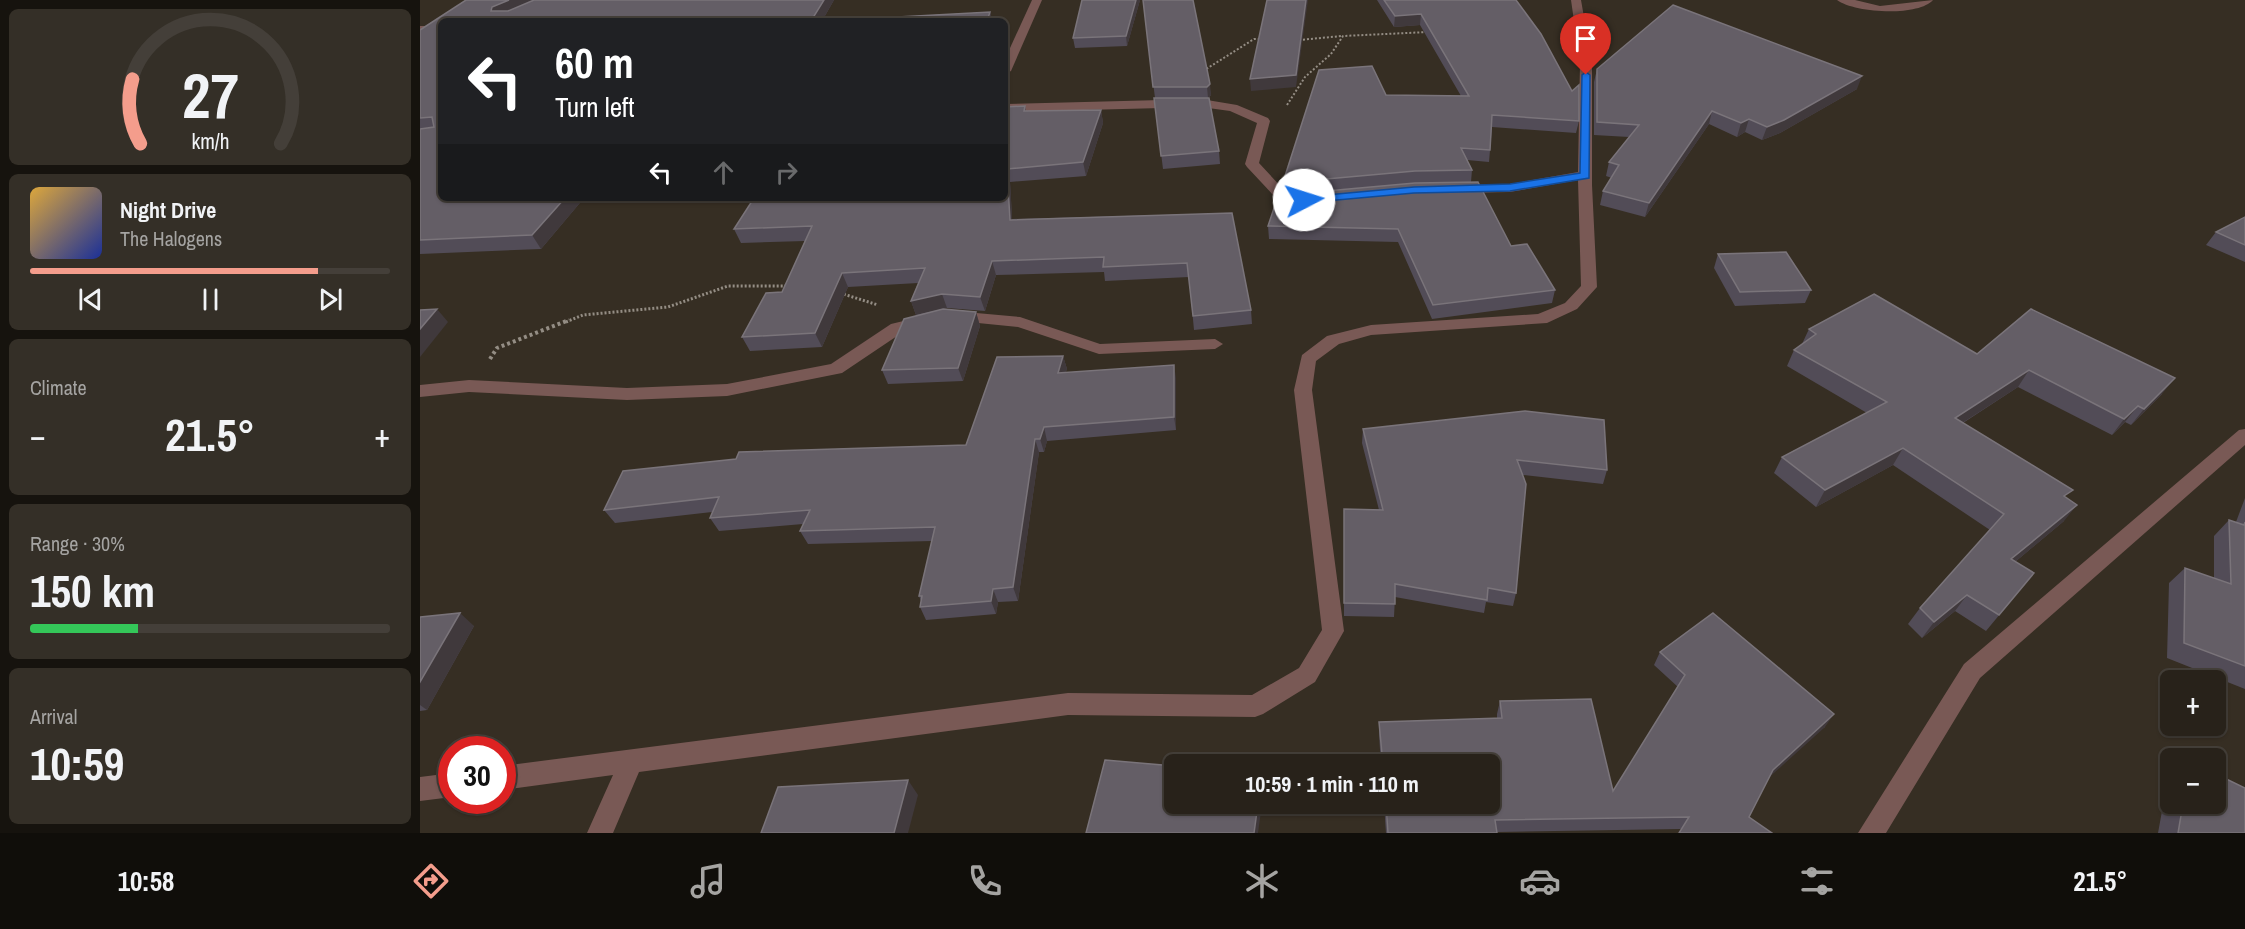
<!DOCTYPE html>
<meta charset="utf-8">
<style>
body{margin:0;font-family:"Archivo Narrow",sans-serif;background:#342f27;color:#f1f3f6;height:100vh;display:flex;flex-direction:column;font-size:22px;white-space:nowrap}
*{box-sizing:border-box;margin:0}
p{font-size:20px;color:#a5a4a2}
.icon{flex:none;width:33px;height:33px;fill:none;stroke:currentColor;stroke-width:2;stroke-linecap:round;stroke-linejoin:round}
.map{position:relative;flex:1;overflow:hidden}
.sheet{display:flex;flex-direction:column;gap:9px;padding:9px;background:#16130e;width:420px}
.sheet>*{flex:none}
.top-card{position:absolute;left:18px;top:18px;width:570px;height:183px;border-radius:9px;box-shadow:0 2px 4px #0004,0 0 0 2px #443f39;background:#202124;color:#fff;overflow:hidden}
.tools{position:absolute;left:1740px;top:670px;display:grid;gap:12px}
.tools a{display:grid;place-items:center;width:66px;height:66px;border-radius:9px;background:#28221a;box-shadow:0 2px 4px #0004,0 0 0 2px #443f39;font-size:30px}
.speed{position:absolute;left:18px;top:736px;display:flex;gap:12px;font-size:30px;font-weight:700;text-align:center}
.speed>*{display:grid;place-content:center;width:78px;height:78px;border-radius:50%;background:#28221a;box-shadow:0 2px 4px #0004,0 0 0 2px #443f39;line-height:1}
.speed .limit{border:9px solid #d22;background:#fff;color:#111}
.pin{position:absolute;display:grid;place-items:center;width:51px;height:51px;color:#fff;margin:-62px -26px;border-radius:50% 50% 50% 0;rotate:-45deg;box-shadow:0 0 6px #0007}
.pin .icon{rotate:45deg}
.me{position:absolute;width:66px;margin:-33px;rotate:85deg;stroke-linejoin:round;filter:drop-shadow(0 0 4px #0008)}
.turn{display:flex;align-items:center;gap:21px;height:126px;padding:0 18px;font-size:27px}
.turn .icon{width:78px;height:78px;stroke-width:2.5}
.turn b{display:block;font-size:42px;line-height:51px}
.lanes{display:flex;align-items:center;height:57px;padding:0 18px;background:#0003;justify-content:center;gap:30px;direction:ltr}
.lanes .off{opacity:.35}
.big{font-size:45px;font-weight:700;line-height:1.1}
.sheet .tile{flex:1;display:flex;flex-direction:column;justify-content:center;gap:9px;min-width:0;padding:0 21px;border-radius:9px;background:#342f27}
.sheet .dial{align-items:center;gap:0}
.dial svg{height:156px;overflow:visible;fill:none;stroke:#443f39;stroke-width:7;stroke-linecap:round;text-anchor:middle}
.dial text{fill:#f1f3f6;stroke:none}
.song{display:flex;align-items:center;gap:18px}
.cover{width:72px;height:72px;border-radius:9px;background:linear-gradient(135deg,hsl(40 70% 55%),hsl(230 70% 35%))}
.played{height:6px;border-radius:3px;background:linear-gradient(90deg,#f49d8c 80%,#443f39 80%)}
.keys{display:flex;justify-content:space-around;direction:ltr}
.heat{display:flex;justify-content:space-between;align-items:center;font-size:33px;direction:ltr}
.charge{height:9px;border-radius:4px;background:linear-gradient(90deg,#34c759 30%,#443f39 0)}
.trip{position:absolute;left:744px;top:754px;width:336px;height:60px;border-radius:9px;background:#28221a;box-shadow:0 2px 4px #0004,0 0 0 2px #443f39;font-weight:700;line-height:60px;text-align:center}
.dock{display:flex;height:96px;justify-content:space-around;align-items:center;background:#100e0a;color:#a5a4a2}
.dock .icon{width:42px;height:42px}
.dock .current{color:#f49d8c}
.dock b{font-size:27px;color:#f1f3f6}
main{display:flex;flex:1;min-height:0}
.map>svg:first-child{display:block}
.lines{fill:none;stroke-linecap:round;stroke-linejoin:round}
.path-far2{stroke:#948d84;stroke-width:2;stroke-dasharray:2 2;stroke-linecap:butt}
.path-far1{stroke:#948d84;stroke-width:3;stroke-dasharray:2 2;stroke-linecap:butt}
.path{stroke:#948d84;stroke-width:4;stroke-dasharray:3 3;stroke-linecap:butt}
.minor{fill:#795955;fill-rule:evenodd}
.wall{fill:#524c57}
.shaded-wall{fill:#40393c}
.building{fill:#645e66;stroke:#7a747a;stroke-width:1.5}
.route{fill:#1a73e8;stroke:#114b97;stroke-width:1.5}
</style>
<main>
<section class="sheet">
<div class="tile dial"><svg viewBox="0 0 100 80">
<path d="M14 69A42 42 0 1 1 86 69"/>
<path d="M14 69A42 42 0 0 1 10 36" stroke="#f49d8c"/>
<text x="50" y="56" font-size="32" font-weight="700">27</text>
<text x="50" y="72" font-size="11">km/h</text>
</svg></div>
<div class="tile">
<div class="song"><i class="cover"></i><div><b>Night Drive</b><p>The Halogens</p></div></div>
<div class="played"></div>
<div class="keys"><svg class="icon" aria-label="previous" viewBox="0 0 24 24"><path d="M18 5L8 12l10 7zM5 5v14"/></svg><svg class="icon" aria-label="pause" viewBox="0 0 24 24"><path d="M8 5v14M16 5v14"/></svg><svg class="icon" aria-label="next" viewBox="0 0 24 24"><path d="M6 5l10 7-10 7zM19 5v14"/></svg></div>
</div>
<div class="tile"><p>Climate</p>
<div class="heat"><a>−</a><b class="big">21.5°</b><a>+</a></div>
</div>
<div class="tile"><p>Range · 30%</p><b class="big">150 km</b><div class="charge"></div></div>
<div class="tile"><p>Arrival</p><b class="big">10:59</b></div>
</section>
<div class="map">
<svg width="1825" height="833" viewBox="0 0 1825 833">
<rect width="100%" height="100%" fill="#362e23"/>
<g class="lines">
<g class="path-far2">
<path d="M879 40 922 36"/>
<path d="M783 71 834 39H841"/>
<path d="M867 105 885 77 911 54 923 36 1008 32"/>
</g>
<g class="path-far1">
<path d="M420 293 458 305"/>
<path d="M146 322 163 315 248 307 308 286H368"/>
</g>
<path class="path" d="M70 359 77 348 149 320"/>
<g class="minor">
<path d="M612 0H622L591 71 585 74V59Z"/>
<path d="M1151 0H1161L1172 63V185L1177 287 1157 309 1127 323 951 335 919 344 896 361 892 390 924 631 895 682 843 714 835 717 648 715 219 772 193 833H167L193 775 82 790V766L648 693 832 695 879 668 902 630 874 390 882 355 907 336 951 325 1118 314 1145 303 1161 286 1158 180 1090 192 1039 193 1032 189 1039 185 1090 184 1158 172 1160 63Z"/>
<path d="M1417 0H1435L1460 6 1513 0C1498 17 1434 13 1417 0Z"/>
<rect x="0" y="26" width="21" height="6"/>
<path d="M781 99 817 105 848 118 850 121 839 163 864 190 888 196V202L854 196 827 167 825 164 837 123 810 111 781 107 585 112V104Z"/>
<path d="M534 311 600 317 680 344 795 339 803 344 795 349 679 354 598 327 528 320 526 316Z"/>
<path d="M504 316 512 321 510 325 483 332 422 373 307 396 207 400 49 392 0 397V385L49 380 207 388 307 384 411 364 471 324Z"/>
<path d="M1825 429V445L1560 678 1466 833H1438L1544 664 1819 430Z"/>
<path d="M32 773V797L0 801V777Z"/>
</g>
</g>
<g class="wall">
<path d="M46 0H414L402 21 570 12 572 21H21V198H164L121 249 0 254V30Z"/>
<path d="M720 0 707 46 655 48 653 38Z"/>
<path d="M723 0H773L791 95 788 98H735Z"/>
<path d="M957 0H1096L1159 121 1156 133 1072 127 1069 162 1047 160 1052 170 1051 182 1091 246 1135 290 1132 303 1012 319 978 242 849 239 848 226 877 191 865 188V176L966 95 1041 96 1000 25 974 27Z"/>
<path d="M1177 69 1437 89 1360 133 1342 140 1325 132 1317 137 1289 124 1225 217 1180 205 1183 191 1192 178 1186 176 1189 162 1209 137 1174 135V82Z"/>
<path d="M734 98 799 151 800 164 743 169Z"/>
<path d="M605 106 606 111 681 110 683 123 666 176 590 182 592 219 812 213 831 310 832 324 774 330 769 277 685 281 684 272 576 275 565 311 527 308 523 309 556 312 560 326 543 381 468 384 462 370 496 315 491 301 498 283 428 287 402 347 330 351 322 337 362 292 385 241 321 243 314 229 585 107Z"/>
<path d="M1825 217V262L1786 245 1796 232Z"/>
<path d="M1298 254 1391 290 1385 303 1315 306 1294 268Z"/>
<path d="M1389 329 1557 354 1742 394 1711 425 1705 422 1692 435 1598 387 1543 423 1647 498 1644 521 1595 562 1614 573 1566 631 1535 611 1502 638 1488 624 1500 608 1570 530 1473 465 1396 507 1354 473 1362 457 1447 413 1367 366 1374 350 1382 344Z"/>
<path d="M643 356 647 369 645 373 756 378V430L627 441 624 452H619L598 601 578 602 576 614 506 620 500 607 501 601 499 596 512 541 388 544 380 531 383 524 299 531 290 518 292 512 195 523 184 510 546 445Z"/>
<path d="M943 429 1187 470 1183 484 1103 475 1096 593 1093 606 1066 602 1064 613 975 597 974 617 924 616V509L959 510 942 443Z"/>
<path d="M1825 498V689L1747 658 1749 583 1765 568 1794 578V536L1809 520 1816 522Z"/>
<path d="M0 617 54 626 7 710 0 711Z"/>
<path d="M1240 652 1405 727 1261 829 1077 832V833H966L964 804H1070V765H961L959 734V722L1077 718V714L1080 701 1193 791 1258 687 1234 665Z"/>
<path d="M1750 776V804H1796L1825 833H1738L1748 778Z"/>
</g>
<g class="shaded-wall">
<path d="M89 0H121L79 19 71 11 72 7Z"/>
<path d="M404 0H414L402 21H391Z"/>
<path d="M716 0H720L707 46 706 36Z"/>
<path d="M886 0H888L876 87 831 91 830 79Z"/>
<path d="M570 12 572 21H567Z"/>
<path d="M1001 14 1000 25 974 27 975 16Z"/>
<path d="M1442 76 1437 89 1360 133 1342 140 1347 127Z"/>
<path d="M790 84 791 95 788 98 787 87Z"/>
<path d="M681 110 683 123 666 176 663 162Z"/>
<path d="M1292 111 1289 124 1225 217 1229 203Z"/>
<path d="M1329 119 1325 132 1317 137 1321 123Z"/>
<path d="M587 169 590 182 593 233 590 220Z"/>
<path d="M145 198H164L121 249 112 235Z"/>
<path d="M572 261 576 275 565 311 560 297Z"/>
<path d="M422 273 428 287 402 347 395 333Z"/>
<path d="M522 294 527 308 496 315 491 301Z"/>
<path d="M17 309 28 322 0 357V329Z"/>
<path d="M556 312 560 326 543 381 538 368Z"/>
<path d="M643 356 647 369 642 387 638 373Z"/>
<path d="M754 365 756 378V430L754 417Z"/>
<path d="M1609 370 1598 387 1525 434 1535 418Z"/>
<path d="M1755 378 1742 394 1711 425 1724 409Z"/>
<path d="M1718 406 1705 422 1692 435 1704 419Z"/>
<path d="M624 427 627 441 624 452 620 439Z"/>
<path d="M615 439 619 452 598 601 593 587Z"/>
<path d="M1483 448 1473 465 1396 507 1405 490Z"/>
<path d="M1657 505 1644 521 1578 576 1591 559Z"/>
<path d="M573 589 578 602 576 614 571 601Z"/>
<path d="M1547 595 1535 611 1502 638 1514 622Z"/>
<path d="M40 613 54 626 7 710 0 705V682Z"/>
<path d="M1414 714 1405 727 1344 782 1353 770Z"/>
<path d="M488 780 498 795 488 833H474Z"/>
<path d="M838 804H842L838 833H834Z"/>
</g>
<g class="building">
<path d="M46 0H89L72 7 71 11H88L114 0H404L391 21H21V198H145L112 235 0 240V129L14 127 12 117 0 118V30Z"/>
<path d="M662 0H716L706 36 653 38Z"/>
<path d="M723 0H773L790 84 787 87H733Z"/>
<path d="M847 0H886L876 75 830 79Z"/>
<path d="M964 0H1096L1121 34 1152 91 1159 85V121L1072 115 1070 150 1041 148 1052 170 995 171 884 181 865 176 899 70 952 66 966 95 1049 96 1001 14 975 16Z"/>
<path d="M1253 5 1442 76 1364 120 1347 127 1329 119 1321 123 1292 111 1229 203 1183 191 1199 165 1189 162 1219 125 1177 122V69Z"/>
<path d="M570 12 567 21H402Z"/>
<path d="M734 98H789L799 151 741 156Z"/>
<path d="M605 106 604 111 681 110 663 162 587 169 590 220 812 213 831 310 773 316 767 263 683 267 684 257 572 261 560 297 522 294 491 301 505 268 422 273 395 333 322 337 346 293 362 292 392 226 314 229 334 198H585V107Z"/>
<path d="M1058 182 1091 246 1107 244 1135 290 1013 305 978 229 848 226 861 187 884 193 995 183Z"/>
<path d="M1825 217V245L1796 232Z"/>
<path d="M1366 252 1391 290 1320 292 1298 254Z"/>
<path d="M1454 294 1557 354 1611 309 1755 378 1724 409 1718 406 1704 419 1609 370 1535 418 1653 490 1644 496 1657 505 1591 559 1614 573 1579 615 1547 595 1514 622 1500 608 1584 514 1483 448 1405 490 1362 457 1467 402 1374 350 1396 334 1389 329Z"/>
<path d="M17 309 0 329V310Z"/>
<path d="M523 309 556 312 538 368 462 370 484 319Z"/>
<path d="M643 356 638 373 754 365V417L624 427 620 439H615L593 587 573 589 571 601 500 607 502 596H499L515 527 380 531 390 510 290 518 299 497 184 510 203 471 316 459 319 452 546 445 577 357Z"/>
<path d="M1105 411 1184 420 1187 470 1097 460 1106 484 1096 593 1068 588 1067 600 975 584V604L924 603V509L963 510 943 429Z"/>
<path d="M1809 520 1824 525 1825 522V666L1764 643 1765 568 1811 584Z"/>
<path d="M40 613 0 682V617Z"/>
<path d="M1293 613 1414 714 1353 770 1329 817 1352 833H1259L1269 817 1075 820 1077 833H968L966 804H1070V765H963L959 722 1082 718 1080 701 1171 699 1193 791 1265 675 1240 652Z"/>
<path d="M685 760 754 766V804H838L834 833H666Z"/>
<path d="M1796 774 1825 788V833H1758L1763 804H1796Z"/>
<path d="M488 780 474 833H341L358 787Z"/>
</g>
<path class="route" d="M1166 72 1170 75 1169 178 1090 191 994 193 884 203 879 200 884 197 994 187 1090 184 1160 173 1162 75Z"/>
</svg>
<div class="tools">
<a>+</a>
<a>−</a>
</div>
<div class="speed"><div class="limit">30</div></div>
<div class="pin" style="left:1166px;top:75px;background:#d93025"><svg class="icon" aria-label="arrive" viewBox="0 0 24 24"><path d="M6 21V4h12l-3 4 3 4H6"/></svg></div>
<svg class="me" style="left:884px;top:200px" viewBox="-20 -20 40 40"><circle r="19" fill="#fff"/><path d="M0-13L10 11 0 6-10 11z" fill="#1a73e8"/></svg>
<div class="trip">10:59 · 1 min · 110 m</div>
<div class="top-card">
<div class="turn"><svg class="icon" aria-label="left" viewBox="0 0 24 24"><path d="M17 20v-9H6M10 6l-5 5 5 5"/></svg><div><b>60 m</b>Turn left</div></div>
<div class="lanes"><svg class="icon" aria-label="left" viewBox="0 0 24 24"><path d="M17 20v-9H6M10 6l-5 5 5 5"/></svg><svg class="icon off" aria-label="ahead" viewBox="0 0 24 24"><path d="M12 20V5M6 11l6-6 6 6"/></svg><svg class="icon off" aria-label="right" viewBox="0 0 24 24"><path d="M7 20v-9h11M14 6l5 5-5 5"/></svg></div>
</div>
</div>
</main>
<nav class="dock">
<b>10:58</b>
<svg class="icon current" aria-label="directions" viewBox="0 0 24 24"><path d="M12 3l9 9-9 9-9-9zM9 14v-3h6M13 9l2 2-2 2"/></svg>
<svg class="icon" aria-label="music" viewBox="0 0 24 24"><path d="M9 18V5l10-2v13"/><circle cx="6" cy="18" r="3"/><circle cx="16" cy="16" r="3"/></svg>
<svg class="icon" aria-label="phone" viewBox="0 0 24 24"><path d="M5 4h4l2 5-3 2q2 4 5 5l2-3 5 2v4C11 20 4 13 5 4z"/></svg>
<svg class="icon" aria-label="climate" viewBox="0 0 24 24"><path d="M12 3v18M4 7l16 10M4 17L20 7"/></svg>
<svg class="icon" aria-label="car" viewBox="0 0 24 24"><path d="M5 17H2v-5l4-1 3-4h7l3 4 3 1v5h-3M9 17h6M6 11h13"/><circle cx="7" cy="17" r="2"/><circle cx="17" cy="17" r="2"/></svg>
<svg class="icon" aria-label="filters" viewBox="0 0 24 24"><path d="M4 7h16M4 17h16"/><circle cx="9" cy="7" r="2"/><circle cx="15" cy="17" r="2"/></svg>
<b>21.5°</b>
</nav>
